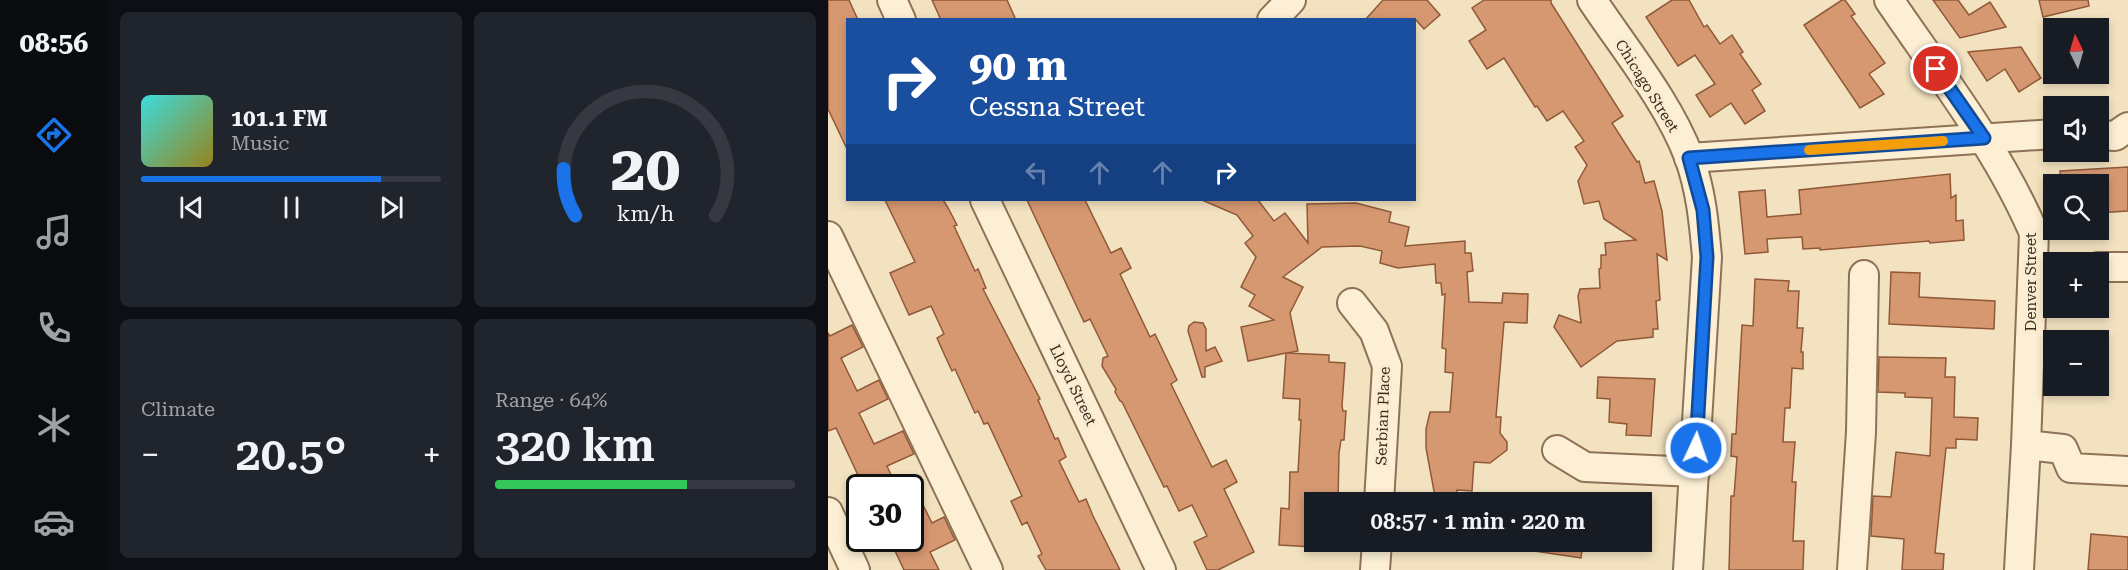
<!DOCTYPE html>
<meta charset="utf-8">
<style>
body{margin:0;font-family:"Roboto Serif",serif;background:#20242c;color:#f1f3f6;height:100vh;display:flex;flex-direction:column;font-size:22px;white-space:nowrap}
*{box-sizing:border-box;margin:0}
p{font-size:20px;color:#9ea1a6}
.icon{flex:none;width:33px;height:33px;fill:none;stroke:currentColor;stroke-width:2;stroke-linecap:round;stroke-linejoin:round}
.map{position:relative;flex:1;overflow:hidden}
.panel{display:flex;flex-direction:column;gap:12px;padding:12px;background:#0d0f14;width:720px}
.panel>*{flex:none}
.guide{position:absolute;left:18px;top:18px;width:570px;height:183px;border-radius:0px;box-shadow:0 3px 9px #0003;background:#1a4fa0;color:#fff;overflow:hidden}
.needle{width:39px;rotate:355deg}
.tools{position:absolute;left:1215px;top:18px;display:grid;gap:12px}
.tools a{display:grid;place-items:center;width:66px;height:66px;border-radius:0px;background:#171b24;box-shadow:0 3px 9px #0003;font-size:30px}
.speed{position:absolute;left:18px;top:474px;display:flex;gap:12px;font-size:30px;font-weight:700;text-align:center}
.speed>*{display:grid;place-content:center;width:78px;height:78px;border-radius:50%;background:#171b24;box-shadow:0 3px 9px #0003;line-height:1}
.speed .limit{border:3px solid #111;border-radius:9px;background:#fff;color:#111}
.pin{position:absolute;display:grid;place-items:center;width:51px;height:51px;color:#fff;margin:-26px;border:3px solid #fff;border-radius:50%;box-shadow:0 2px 6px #0007}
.me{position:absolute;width:66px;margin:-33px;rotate:3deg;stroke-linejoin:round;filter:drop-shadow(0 0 4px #0008)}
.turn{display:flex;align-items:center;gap:21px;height:126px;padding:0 24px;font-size:27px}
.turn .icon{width:78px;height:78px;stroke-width:2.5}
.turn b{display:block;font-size:42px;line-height:51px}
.lanes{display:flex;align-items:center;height:57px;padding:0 24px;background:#0003;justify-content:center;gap:30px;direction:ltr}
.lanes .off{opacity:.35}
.big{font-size:45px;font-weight:600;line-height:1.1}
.panel .tile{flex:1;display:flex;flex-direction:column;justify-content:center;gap:9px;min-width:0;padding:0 21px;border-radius:9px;background:#20242c}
.panel .dial{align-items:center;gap:0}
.dial svg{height:156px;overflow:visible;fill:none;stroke:#363941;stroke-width:7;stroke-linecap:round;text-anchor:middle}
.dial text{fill:#f1f3f6;stroke:none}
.song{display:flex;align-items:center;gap:18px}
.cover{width:72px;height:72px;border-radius:9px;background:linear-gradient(135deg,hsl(180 70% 55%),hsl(50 70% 35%))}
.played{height:6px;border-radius:3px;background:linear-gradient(90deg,#1a73e8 80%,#363941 80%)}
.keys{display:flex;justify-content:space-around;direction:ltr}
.heat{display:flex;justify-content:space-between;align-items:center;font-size:33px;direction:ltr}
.charge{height:9px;border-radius:4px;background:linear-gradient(90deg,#34c759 64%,#363941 0)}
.panel .tiles{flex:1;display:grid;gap:12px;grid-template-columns:repeat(2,1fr)}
.trip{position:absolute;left:476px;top:492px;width:348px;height:60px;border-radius:0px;background:#171b24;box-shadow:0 3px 9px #0003;font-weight:600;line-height:60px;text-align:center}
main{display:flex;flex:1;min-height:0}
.dock{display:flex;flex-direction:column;width:108px;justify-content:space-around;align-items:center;background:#090b0e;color:#9ea1a6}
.dock .icon{width:42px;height:42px}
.dock .on{color:#1a73e8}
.dock b{font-size:27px;color:#f1f3f6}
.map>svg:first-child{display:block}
.building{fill:#d59871;stroke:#905938;stroke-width:1.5}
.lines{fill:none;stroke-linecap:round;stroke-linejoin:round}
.minor-casing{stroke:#8e7255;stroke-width:32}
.minor{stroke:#fcefd4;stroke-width:28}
.route-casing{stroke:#114b97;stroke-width:15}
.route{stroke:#1a73e8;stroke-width:10}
.slow{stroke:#f59e0b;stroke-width:10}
.labels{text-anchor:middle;stroke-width:6;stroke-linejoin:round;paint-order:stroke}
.street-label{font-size:15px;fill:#3c2a1c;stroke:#f9ecd0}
</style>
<main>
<nav class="dock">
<b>08:56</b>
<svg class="icon on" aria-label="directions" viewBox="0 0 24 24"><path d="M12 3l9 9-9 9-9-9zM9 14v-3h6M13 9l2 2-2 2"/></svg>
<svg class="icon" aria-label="music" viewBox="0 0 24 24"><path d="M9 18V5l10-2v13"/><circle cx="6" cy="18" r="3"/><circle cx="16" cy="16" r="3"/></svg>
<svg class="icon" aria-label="phone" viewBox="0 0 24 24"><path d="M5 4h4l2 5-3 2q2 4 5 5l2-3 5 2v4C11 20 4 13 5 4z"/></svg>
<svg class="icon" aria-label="climate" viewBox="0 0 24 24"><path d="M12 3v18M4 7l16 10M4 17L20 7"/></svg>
<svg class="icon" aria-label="car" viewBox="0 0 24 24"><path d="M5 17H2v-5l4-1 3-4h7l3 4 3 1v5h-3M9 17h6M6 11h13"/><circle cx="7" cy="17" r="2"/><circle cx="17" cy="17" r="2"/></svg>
</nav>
<section class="panel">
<div class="tiles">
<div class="tile">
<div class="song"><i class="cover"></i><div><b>101.1 FM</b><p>Music</p></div></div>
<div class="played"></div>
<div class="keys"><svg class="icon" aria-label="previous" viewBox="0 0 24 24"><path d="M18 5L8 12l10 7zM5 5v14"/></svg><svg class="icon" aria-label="pause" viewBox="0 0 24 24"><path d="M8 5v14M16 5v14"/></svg><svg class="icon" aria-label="next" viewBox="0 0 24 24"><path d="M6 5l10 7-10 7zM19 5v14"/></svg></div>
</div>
<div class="tile dial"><svg viewBox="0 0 100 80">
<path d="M14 69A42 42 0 1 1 86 69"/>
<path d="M14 69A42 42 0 0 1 8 45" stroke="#1a73e8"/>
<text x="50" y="56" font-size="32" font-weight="700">20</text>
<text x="50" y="72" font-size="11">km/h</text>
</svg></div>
<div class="tile"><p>Climate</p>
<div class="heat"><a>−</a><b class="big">20.5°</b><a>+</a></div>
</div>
<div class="tile"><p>Range · 64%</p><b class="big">320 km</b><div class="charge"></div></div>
</div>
</section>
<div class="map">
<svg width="1300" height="570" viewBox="0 0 1300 570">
<rect width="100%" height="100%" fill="#f3e2c0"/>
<g class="building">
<path d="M0 0H21L30 20H20V151L0 109Z"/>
<path d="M104 0H179L188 20H113Z"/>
<path d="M555 0H599L612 15 596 29 588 20H537Z"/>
<path d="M656 0H723V3L795 116 784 123 809 162 811 161 817 183 826 181 834 211 839 260 829 254 832 300 828 301 830 329H825V337L789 341 753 367 726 327 731 315 753 323 750 296 752 289 772 288 771 269 773 268V255H778L777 243 808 240 776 219 771 201 756 204 750 181 759 165 747 147 756 141 735 111 719 121 709 106 707 107 676 58 659 69 641 41 658 30 644 8Z"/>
<path d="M844 0H861L876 27 879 25 892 44 904 35 915 52 912 54 933 84 924 90 937 111 917 124 903 103 882 117 868 95 887 84 867 55 850 66 818 17Z"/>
<path d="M1014 0H1017L1027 14 1023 16 1057 63 1041 74 1056 94 1032 108 976 25Z"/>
<path d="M1105 0H1130L1141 15 1162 2 1178 27 1132 38Z"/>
<path d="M1211 0H1260L1261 6 1215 17Z"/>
<path d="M1193 47 1213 78 1191 92 1177 69 1159 81 1140 52Z"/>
<path d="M1300 167V211L1270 213V184H1233L1232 171Z"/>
<path d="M1122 174 1123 198 1128 195V221L1135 220 1136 240 1102 243 1101 241 992 250V248L975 249 974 237 939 239 940 252 917 254 911 192 937 190 939 217 973 214 971 190Z"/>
<path d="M57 200H115L119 206 129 225 126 226 147 271 150 269 158 288 155 289 212 399 210 400 227 439 230 438 238 457 231 461 251 502 258 499 265 516 292 570H218L210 556 214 554 199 522 194 525 183 501 194 496 160 423 156 424 150 411 147 413 127 369 124 371 117 356 109 338 116 334 103 306 81 315 62 273 87 262Z"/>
<path d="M199 200H257L283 253 293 248 303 268 292 274 322 337 327 334 349 380 343 384 369 437 384 467 398 460 409 482 396 489 426 552 390 570H379L366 542 379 536 364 505 351 511 339 486 336 487 294 402 292 401 287 392 288 389 274 366 275 358 280 356 262 319 256 322Z"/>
<path d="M374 200H430L446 221 457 213 480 243 479 204 528 203 563 212 561 222 581 227 577 246 637 241V253H643L645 271 639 272 641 302 674 303 675 293 700 294 699 323 676 322 668 417H673L672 433 679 442V450L662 463 646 462 644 491 629 490 628 502H608L598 448V429L602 412H622L625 373 617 372 618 349 614 348 617 294 614 295 613 283H608L607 264 570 268 552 263 554 251 532 246 494 247 455 277 475 287 462 313 470 351 459 353 501 355V362L517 363 514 406 515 411H518L516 440H513L511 453 510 502H486V547L451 545 453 508 461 509 462 472H470L473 420H471L472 399 455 398 458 353 420 361 413 327 446 320 421 306 427 295 413 287 428 257 417 243 425 236 409 215Z"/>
<path d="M1063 272 1092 273 1091 297 1167 301 1166 329 1061 324Z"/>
<path d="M927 279 961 281 960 291H971L969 328H975L973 352H975V369L964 368 962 408H957L955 442H967L964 482H968L965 541H976L975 570H901L903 496H906L909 457 903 456 904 434H908L914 325 925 326Z"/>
<path d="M366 322 375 323 378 329V351L387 347 394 361 377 367V377H374L360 331 361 326Z"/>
<path d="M24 325 35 347 13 358 29 391 51 380 60 399 31 413 46 444 75 431 86 454 59 466 69 488H36L8 428 0 431V333L2 336Z"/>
<path d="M1051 357 1118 358 1117 377H1127L1126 417 1150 418 1149 440 1128 439V448H1118L1107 553 1116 554 1115 570H1074L1076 539 1043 536 1045 496 1063 497 1068 452 1102 456 1104 398 1077 397V393L1050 392Z"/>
<path d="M770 377 827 379 823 436 798 435 799 424 781 422 782 399 769 398Z"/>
<path d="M94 503 104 523 116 517 127 540 102 552 111 570H76L61 538H82V508Z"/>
<path d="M1263 534 1300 537V570H1260Z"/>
<path d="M707 542H755L753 558 707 551Z"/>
</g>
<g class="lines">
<g class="minor-casing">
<g id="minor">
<path d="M64 0 73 20"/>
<path d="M764 0C796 48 841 103 861 157 873 190 876 223 879 257L860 570"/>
<path d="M1061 0C1112 75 1170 149 1206 233L1198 445 1191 570"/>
<path d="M444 20 463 0"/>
<path d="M1270 135 1287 136 1300 127"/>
<path d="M861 158 1226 134"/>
<path d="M157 200 333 570"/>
<path d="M0 236 160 570"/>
<path d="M1270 267H1300"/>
<path d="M524 303 546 331 559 366 551 502"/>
<path d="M1198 445 1235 449 1243 468 1300 471"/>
<path d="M729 450 757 467 867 472"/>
<path d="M0 512 27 570"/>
<path d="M547 570 549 542"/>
<path d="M1024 570 1033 432 1036 275"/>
</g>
</g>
<use href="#minor" class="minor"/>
</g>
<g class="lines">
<g class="route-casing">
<path id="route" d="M868 448 879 257 875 210 861 158 1156 138 1108 69"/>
</g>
<use href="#route" class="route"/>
<path class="slow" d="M981 150 1115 141"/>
</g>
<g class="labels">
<g class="street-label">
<text transform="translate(819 86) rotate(58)" y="5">Chicago Street</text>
<text transform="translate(1203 282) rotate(-90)" y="5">Denver Street</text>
<text transform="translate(245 385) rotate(64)" y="5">Lloyd Street</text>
<text transform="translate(555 416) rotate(-88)" y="5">Serbian Place</text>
</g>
</g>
</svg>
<div class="tools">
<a><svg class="needle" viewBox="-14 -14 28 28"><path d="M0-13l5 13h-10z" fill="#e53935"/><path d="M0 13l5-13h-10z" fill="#9ea1a6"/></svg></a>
<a><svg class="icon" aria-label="sound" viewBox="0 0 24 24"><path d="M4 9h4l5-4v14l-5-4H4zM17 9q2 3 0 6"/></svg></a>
<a><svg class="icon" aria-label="search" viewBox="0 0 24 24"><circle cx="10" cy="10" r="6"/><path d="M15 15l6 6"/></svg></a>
<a>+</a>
<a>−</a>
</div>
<div class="speed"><div class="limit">30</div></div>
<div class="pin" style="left:1108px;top:69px;background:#d93025"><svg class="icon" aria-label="arrive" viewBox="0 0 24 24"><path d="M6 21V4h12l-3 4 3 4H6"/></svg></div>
<svg class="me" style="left:868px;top:448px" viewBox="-20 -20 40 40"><circle r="17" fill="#1a73e8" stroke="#fff" stroke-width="3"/><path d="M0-11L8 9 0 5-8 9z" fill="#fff"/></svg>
<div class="trip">08:57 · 1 min · 220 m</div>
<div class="guide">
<div class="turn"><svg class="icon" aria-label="right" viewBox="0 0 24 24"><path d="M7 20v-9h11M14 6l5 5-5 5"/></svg><div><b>90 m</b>Cessna Street</div></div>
<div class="lanes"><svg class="icon off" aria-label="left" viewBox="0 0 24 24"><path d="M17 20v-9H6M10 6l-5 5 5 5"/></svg><svg class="icon off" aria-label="ahead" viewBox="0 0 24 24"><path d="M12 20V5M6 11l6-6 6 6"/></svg><svg class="icon off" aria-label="ahead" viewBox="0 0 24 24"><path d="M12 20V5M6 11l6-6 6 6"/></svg><svg class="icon" aria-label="right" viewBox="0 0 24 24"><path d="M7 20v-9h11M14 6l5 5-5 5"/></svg></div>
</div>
</div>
</main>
